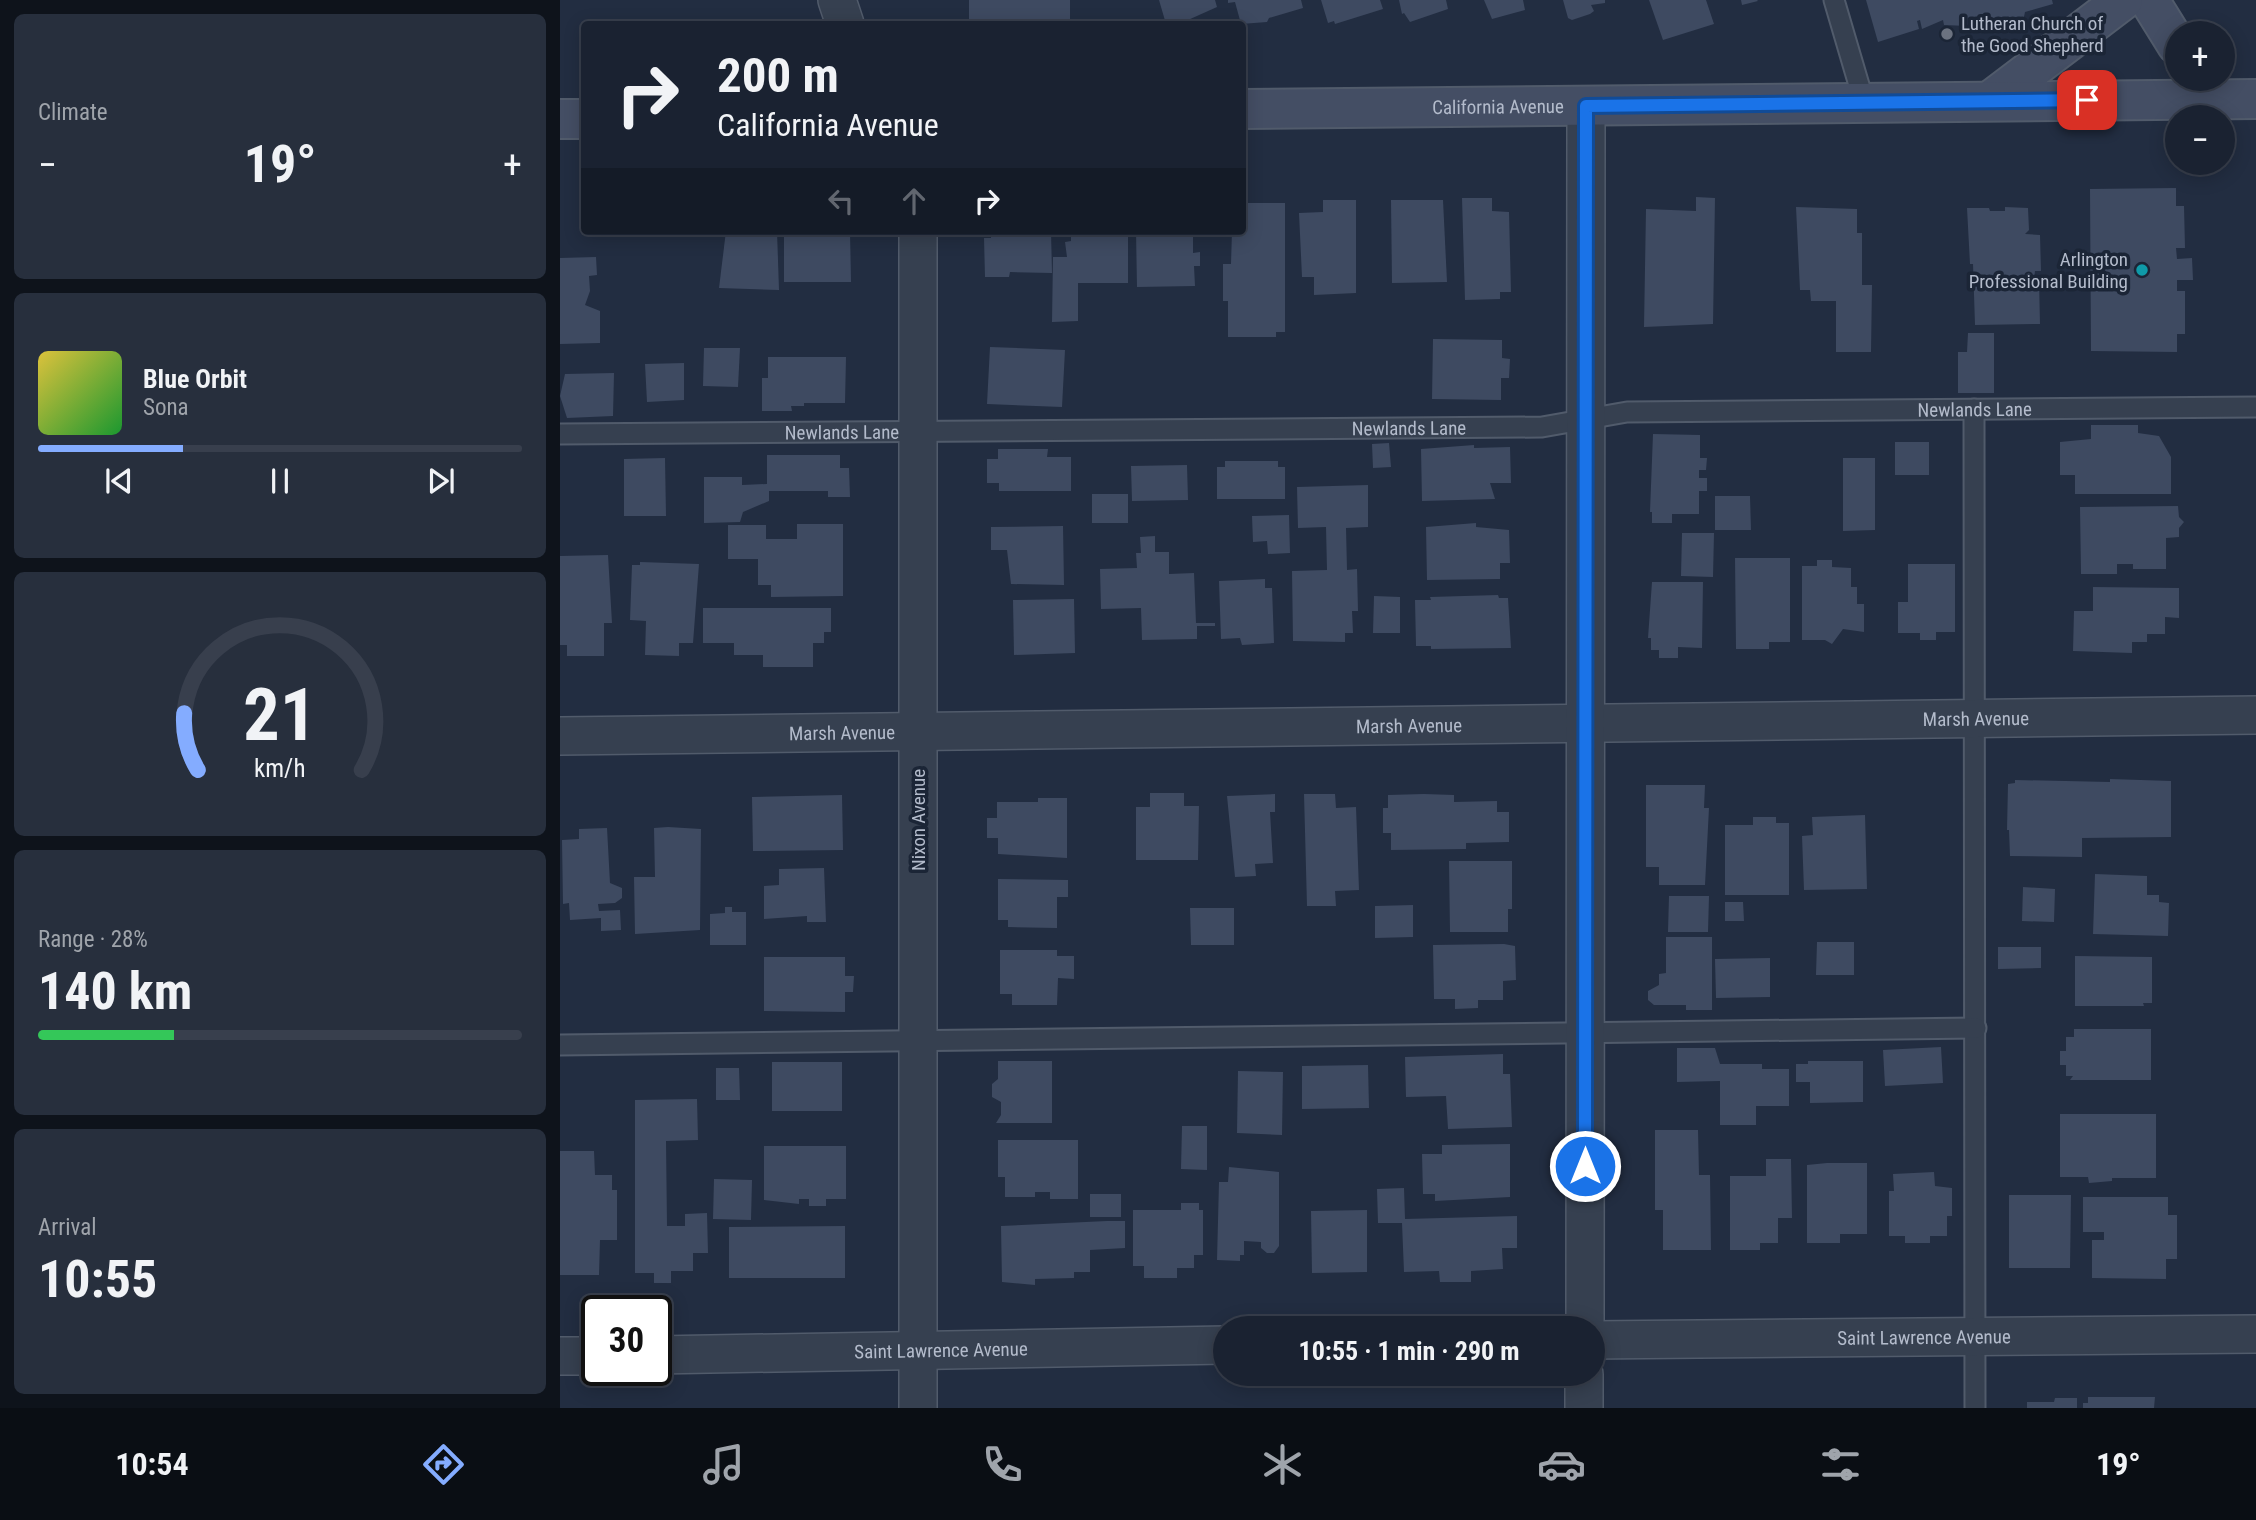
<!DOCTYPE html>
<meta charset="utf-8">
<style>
body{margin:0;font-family:"Roboto Condensed",sans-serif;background:#272f3d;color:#f1f3f6;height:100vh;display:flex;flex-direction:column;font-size:26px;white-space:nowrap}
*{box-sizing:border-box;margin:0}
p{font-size:23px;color:#9fa4ab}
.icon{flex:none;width:38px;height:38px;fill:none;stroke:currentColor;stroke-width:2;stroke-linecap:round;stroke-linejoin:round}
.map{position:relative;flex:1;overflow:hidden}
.side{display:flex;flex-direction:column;gap:14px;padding:14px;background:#0e131b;width:560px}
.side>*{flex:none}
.guide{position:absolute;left:21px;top:21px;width:665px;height:214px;border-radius:7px;box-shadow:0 4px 18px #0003,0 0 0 2px #383f4d;background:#1a2231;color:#f1f3f6;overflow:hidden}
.tools{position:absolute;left:1605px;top:21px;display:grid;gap:14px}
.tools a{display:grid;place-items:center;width:70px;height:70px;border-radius:50%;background:#1a2231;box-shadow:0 4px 18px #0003,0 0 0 2px #383f4d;font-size:35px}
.speed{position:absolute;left:21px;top:1295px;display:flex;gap:14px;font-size:35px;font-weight:700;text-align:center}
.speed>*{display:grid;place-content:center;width:91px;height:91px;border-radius:50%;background:#1a2231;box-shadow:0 4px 18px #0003,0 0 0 2px #383f4d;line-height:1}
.speed .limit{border:4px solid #111;border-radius:10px;background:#fff;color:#111}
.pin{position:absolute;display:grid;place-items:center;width:60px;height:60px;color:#fff;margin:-30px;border-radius:14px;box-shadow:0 4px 10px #0006}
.me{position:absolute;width:77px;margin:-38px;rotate:0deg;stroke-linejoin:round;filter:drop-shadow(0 0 5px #0008)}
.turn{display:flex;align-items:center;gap:24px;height:147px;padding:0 21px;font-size:32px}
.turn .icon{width:91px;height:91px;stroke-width:2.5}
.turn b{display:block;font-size:49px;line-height:60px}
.lanes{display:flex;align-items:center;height:66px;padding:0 21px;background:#0003;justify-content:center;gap:35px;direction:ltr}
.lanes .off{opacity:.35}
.big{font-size:52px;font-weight:700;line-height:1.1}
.side .card{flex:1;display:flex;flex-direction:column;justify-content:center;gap:10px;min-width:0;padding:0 24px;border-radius:10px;background:#272f3d}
.side .dial{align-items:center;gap:0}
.dial svg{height:182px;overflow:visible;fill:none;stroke:#383f4d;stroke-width:7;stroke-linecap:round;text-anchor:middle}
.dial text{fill:#f1f3f6;stroke:none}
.song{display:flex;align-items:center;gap:21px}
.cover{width:84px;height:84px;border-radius:10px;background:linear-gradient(135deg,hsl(50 70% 55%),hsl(130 70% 35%))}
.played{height:7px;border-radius:4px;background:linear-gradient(90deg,#84acff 30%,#383f4d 30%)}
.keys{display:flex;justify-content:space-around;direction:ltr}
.heat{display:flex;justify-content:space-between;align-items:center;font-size:38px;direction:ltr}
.charge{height:10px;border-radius:5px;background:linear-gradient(90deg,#34c759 28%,#383f4d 0)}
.trip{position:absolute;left:653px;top:1316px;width:392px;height:70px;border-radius:35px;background:#1a2231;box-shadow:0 4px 18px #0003,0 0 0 2px #383f4d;font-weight:700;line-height:70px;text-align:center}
.tab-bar{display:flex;height:112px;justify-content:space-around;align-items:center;background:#0a0e14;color:#9fa4ab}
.tab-bar .icon{width:49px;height:49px}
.tab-bar .active{color:#84acff}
.tab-bar b{font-size:32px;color:#f1f3f6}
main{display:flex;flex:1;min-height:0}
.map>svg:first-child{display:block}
.building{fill:#3e4a61}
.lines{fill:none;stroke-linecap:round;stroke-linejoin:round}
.service-casing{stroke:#515b6b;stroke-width:23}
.minor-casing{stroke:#515b6b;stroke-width:40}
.secondary-casing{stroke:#515b6b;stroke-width:42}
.service{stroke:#364050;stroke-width:19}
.minor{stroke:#364050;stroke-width:37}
.secondary{stroke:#444e64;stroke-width:38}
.route-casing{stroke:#114b97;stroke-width:18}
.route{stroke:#1a73e8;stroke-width:12}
.worship-dot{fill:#6b7280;stroke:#1b2536;stroke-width:2.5}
.culture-dot{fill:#0f9aa8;stroke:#1b2536;stroke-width:2.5}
.labels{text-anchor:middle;stroke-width:7;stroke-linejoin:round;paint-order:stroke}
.poi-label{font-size:19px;fill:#b3bbcb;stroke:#1b2536;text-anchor:start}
.street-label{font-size:19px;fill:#b3bbcb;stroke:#1b2536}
</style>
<main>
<section class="side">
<div class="card"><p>Climate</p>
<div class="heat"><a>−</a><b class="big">19°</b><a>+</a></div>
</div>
<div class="card">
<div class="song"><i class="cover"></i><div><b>Blue Orbit</b><p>Sona</p></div></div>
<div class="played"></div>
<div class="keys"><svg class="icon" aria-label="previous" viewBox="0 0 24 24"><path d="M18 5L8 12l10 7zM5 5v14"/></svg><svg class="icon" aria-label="pause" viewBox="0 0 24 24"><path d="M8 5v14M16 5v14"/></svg><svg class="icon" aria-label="next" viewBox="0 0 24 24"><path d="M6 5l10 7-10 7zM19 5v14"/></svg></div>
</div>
<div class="card dial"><svg viewBox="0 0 100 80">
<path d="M14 69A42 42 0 1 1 86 69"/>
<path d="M14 69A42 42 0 0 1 8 44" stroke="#84acff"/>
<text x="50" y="56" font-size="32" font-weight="700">21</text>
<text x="50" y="72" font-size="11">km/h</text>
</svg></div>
<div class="card"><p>Range · 28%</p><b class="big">140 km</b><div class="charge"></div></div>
<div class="card"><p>Arrival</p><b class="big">10:55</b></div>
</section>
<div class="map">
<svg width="1696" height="1408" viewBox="0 0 1696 1408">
<rect width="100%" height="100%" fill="#222d41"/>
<g class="building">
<path d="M409 0H510V21H488V24H409Z"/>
<path d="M599 0H655L657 7 628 20 606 24Z"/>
<path d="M668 0H741L743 8 709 18 707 22 681 24 675 2 668 3Z"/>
<path d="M761 0H820L823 9 775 24 774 21 768 23Z"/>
<path d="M839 0H886L888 9 850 22 844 13 842 14Z"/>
<path d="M924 0H963L965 10 932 19Z"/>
<path d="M1003 0H1045V3L1031 5 1034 11 1030 14 1012 20 1008 18Z"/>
<path d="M1089 0H1146L1154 24 1103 40Z"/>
<path d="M1181 0H1197L1198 1 1182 5Z"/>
<path d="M1306 0H1492L1493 4 1465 12 1462 26 1454 28 1384 25 1383 20 1362 29 1360 20 1357 21 1359 29 1318 42Z"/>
<path d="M1616 188V206H1624L1625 248H1616L1617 259 1632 258 1633 280H1617V291H1625V334H1617V352L1531 351 1530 189Z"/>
<path d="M1136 197 1155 198 1153 324 1084 327 1086 209 1136 211Z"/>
<path d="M902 198H932V211L949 212 951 292H940V299L905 300Z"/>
<path d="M763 200H796V293L754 295V277H742L739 213 763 212Z"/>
<path d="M831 200H883L887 282 832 283Z"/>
<path d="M682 203H725V332H716V337H668V301H663V264H671L672 231H682Z"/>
<path d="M1236 207 1297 209V233H1302V285H1312L1311 352H1276V301H1251L1250 290H1240Z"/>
<path d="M1445 207 1468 208 1469 230 1465 234 1480 235 1481 271H1475L1474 280H1479L1480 324 1415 325 1413 264H1410L1407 208H1429L1430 211H1445Z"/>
<path d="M166 231H217L219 290 159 288Z"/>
<path d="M224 231H290L291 282H224Z"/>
<path d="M431 231H491L492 273 450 272 449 277H425L424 238H431Z"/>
<path d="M511 231H568V283H518V321L492 322 493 257H507L505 242 511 241Z"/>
<path d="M576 231H633V253L640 252V266H634L635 286 577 287Z"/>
<path d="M36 257 37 275 29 276 30 291 25 305 40 311V343L0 344V258Z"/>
<path d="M1408 333H1434V393H1398V352H1407Z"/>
<path d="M873 339 942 340V358L950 359 949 378H941V400L872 399Z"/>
<path d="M430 347 505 350 502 407 427 404Z"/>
<path d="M144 348H180L178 387 143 386Z"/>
<path d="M208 357H286L285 403H244V406H231L232 411H202V378H208Z"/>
<path d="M124 363V400L87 402 85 364Z"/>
<path d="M54 373 53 416 7 418 0 396 5 374Z"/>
<path d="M1531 425H1578V433L1599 436 1611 457V494H1515V475H1500V442L1531 439Z"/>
<path d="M1093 434 1140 435V458H1147L1146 470H1139V478H1147V491H1139V514H1112V523H1092V512H1090Z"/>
<rect x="1335" y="442" width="34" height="33"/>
<path d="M829 443 831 467 813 468 812 444Z"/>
<path d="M914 445V448L950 447 951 483H930L935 499 862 501 861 449Z"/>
<path d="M438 449H488L487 457H511V491H439V483H427V459H438Z"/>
<path d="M207 455H280V468H289L290 497H268V491H209V501L183 512 180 522 144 523V477H182V485L207 484Z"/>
<path d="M105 458 106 516H64V459Z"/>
<path d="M1283 458H1315V530L1283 531Z"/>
<path d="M665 461H718V467H725V499H657V467H665Z"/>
<path d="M627 465 628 500 572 501 571 466Z"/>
<path d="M808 485V527L786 528 787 570 797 569 798 611H792L793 633H785V642L733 641 732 571 767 570 766 527 738 528 737 487Z"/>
<rect x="532" y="494" width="36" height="29"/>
<path d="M1155 496H1190L1191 530H1155Z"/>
<path d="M1618 506 1619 517 1624 522 1619 528V537L1606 538V569H1573V564H1557V574H1521L1520 507Z"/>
<path d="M729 515 730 553 708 554 707 541 693 542 692 516Z"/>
<path d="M916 523V527L949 530 950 563H940V579L867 580 866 527Z"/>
<path d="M237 524H283V596L211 597V585H198V559H168V525H206V539H237Z"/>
<path d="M503 526 504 585 451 584 447 550H431V527Z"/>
<path d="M1122 533H1154L1153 577 1121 576Z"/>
<path d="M595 536V552H609V574L634 573 636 623H655V626H637V639L582 640 581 608 541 609 540 569 577 568 576 553H581L580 537Z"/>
<path d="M48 555 52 623H44V656H7V645H0V556Z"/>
<path d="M1175 558H1230V642H1209V649H1176Z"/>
<path d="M1257 560H1272V567L1291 568V587H1297V604H1304V632L1283 629 1272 644 1265 640H1242V566H1257Z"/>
<path d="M80 562 139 564 133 643H119V656L85 655 86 621 70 620 72 565H80Z"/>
<path d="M1348 564H1395V632H1376V640H1360V633H1338V602H1348Z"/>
<path d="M705 579V588H712L714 643 682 645 680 638 661 639 659 581Z"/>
<path d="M1092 582H1143L1142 648 1118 647V658H1099V650H1091V638H1088Z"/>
<path d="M1533 587 1619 588V618L1605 617V634H1587V642H1572V653L1513 651 1514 611H1533Z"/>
<path d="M938 595 939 598H948L951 648 871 649V646H856L855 600H871L870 597Z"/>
<path d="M814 596 840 597V633H813Z"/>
<path d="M514 599 515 653 454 655 453 600Z"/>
<path d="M143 608H271V632H264V643H253V667H203V655H174V643H143Z"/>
<path d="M1550 779 1611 781V837L1522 838V857L1450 856 1449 830H1447L1448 784 1455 783V780L1550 782Z"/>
<path d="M1086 785H1145L1144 808H1149L1145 885H1099V867H1086Z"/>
<path d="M590 793H624V806H639L638 860H576V807H590Z"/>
<path d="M715 794V812H710L713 863 695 864 696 876 675 877 667 796Z"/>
<path d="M744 794H775L776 808 796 807 799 890 775 891 776 906H747Z"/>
<path d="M864 794 894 795V802L937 801V812H949V842L906 843V849L831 850V833H823V808H828V795Z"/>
<path d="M282 795 283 850 193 851 192 797Z"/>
<path d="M478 798H507V858L438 854V838H427V818H437V802H478Z"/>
<path d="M1305 815 1307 889 1244 890 1242 836 1253 835 1252 817Z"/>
<path d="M1193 817H1216V823H1229V895H1165V825H1193Z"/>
<path d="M108 827 141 829 140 930 75 934 74 877H95L94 828Z"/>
<path d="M47 828 50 883 62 888V898L55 903 38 904 39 911 60 910 61 930 41 931V918L10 920 9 903 3 904 2 840 19 839V829Z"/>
<path d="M889 861H952V909H948V932H890Z"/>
<path d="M264 868 266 922H247V916L204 919V886L219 885V869Z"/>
<path d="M1535 874 1587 876V895H1599V902L1609 903 1608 936 1533 934Z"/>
<path d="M438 879 508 880V897H497V928L448 927V920H438Z"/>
<path d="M1463 887 1495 889 1494 922 1462 921Z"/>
<path d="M1109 896H1149L1148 932H1108Z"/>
<path d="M1165 902H1183L1184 921H1165Z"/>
<path d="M853 905V937L815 938V906Z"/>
<path d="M165 907H172V912H186V945H150V914L165 913Z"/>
<path d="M630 908H674V945H631Z"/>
<path d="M1106 937H1152V1010H1126V1005H1094L1088 1000V991L1099 985V974L1106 973Z"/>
<path d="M1257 942H1294V975H1256Z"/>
<path d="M944 944 955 946 956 980 943 981V1000H918V1008L895 1009V999H874L873 945Z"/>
<path d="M1438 947H1481V968L1438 969Z"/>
<path d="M440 950H497V956H514V979L498 978 497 1005H452V994H440Z"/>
<path d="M1515 956 1592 957V1003H1583L1584 1006H1515Z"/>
<path d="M204 957H285V976H294L293 992H285V1012L204 1011Z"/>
<path d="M1210 958V997L1156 998 1155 959Z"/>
<path d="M1514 1029H1591V1080H1510L1513 1076H1506V1065H1500V1051H1506V1037H1514Z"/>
<path d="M1381 1047 1383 1083 1325 1086 1323 1050Z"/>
<path d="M1117 1048H1155L1160 1064H1202V1069H1229V1106H1196V1125H1160V1081L1117 1082Z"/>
<path d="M943 1054V1074H950L952 1127 888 1129 886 1096 846 1097 845 1057Z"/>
<path d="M438 1061H492V1123H436L441 1115V1102L432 1097V1084L438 1079Z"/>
<path d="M1248 1061H1303V1102L1250 1103V1082H1236V1064H1248Z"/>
<rect x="212" y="1062" width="70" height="49"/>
<path d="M808 1065 809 1108 742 1109V1066Z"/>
<path d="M156 1068H179L180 1100H156Z"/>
<path d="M678 1071 723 1072 722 1135 677 1133Z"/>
<path d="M137 1099 138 1140 106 1141 107 1226H125V1214L147 1213 148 1253H133V1271H111V1283H94V1273H75V1100Z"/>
<path d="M1500 1114H1596V1178H1552V1181L1529 1183 1528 1177H1500Z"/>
<path d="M622 1126H647V1170L621 1169Z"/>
<path d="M1095 1130H1138L1139 1175H1150L1151 1250H1103V1210H1095Z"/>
<path d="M438 1140H518V1199H490V1192H475V1197H445V1177H438Z"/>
<path d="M950 1144V1197L875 1201V1194H863L862 1154H882V1145Z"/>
<path d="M204 1146H286V1199H266V1206H249V1199H239V1204L204 1200Z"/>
<path d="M0 1151H34L35 1175H52V1190H57V1240H40L39 1275H0Z"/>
<path d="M1206 1159H1231L1232 1218H1218V1243H1200V1250H1170V1176H1206Z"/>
<path d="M1267 1163H1307V1234H1280V1243H1247V1165Z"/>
<path d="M669 1167 719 1172V1246L714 1253H707L701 1248V1242L684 1241V1255H680V1261L657 1260 659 1182H668Z"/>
<path d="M1374 1172 1375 1186 1392 1188V1216H1387V1236H1370V1243H1345V1236H1329V1191H1334L1333 1174Z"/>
<path d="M154 1179 192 1180 191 1220 153 1219Z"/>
<path d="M844 1188 845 1219 957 1216V1248H942L943 1269 911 1271V1282H880L879 1271 844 1272 842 1223H818L817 1189Z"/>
<rect x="530" y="1194" width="31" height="23"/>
<path d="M1449 1195H1511L1510 1268H1449Z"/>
<path d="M1523 1197H1608V1215H1617V1259H1606V1279L1532 1278V1240H1544V1232H1523Z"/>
<path d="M621 1203H639V1210H643V1255H634V1268H617V1278H584V1266H573V1210H621Z"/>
<path d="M807 1210V1272L752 1273 751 1211Z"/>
<path d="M547 1221H565V1248L530 1250V1272H514V1278L475 1279V1285L442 1282 441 1226Z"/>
<path d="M285 1226V1278H169V1227Z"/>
<path d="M1528 1397H1595L1594 1408H1523V1403H1528Z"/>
<path d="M1495 1398H1517V1408H1467V1402H1494Z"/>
</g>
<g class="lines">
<g class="service-casing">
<g id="service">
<path d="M1274 0 1304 102"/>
<path d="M1414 409 1415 1408"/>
<path id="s1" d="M0 434 982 427 1067 412 1696 407"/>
<path d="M0 1045 1416 1028"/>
</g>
</g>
<g class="minor-casing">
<g id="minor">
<path d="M277 0 285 24"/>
<path id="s2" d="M0 736 1696 715"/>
<path d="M1025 1328 1026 106"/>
<path id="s3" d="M1032 1340 1696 1334"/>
<path id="s4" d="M96 1355 665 1345"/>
<path d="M0 1356H37"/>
<path d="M358 1408V231"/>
<path d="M1024 1408V1374"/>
</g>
</g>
<g class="secondary-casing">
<g id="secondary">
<path d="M1589 0 1617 45"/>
<path d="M1430 101 1563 0"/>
<path id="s5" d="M682 109 1696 99"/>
<path d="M0 119H24"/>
</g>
</g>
<use href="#service" class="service"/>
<use href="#minor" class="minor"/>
<use href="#secondary" class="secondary"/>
</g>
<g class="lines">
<g class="route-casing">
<path id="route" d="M1025 1166 1026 106 1527 100"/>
</g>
<use href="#route" class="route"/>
</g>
<circle class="worship-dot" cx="1387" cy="34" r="7"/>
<circle class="culture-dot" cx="1582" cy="270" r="7"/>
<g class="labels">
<g class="poi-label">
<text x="1401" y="30">Lutheran Church of<tspan x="1401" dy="22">the Good Shepherd</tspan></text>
<text x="1568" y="266" text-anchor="end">Arlington<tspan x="1568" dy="22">Professional Building</tspan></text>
</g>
<g class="street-label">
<text dy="7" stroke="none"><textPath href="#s5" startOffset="256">California Avenue</textPath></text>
<text dy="7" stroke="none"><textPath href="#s1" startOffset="1416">Newlands Lane</textPath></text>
<text dy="7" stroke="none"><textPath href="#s1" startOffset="849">Newlands Lane</textPath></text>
<text dy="7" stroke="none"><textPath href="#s1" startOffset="282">Newlands Lane</textPath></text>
<text dy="7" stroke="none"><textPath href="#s2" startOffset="1416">Marsh Avenue</textPath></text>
<text dy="7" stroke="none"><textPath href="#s2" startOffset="849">Marsh Avenue</textPath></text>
<text dy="7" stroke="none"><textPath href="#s2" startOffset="282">Marsh Avenue</textPath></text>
<text transform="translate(358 820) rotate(-90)" y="7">Nixon Avenue</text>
<text dy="7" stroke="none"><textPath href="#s3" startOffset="332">Saint Lawrence Avenue</textPath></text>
<text dy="7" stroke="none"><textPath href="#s4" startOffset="285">Saint Lawrence Avenue</textPath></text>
</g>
</g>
</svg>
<div class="tools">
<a>+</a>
<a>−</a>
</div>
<div class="speed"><div class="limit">30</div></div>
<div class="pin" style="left:1527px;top:100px;background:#d93025"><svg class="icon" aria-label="arrive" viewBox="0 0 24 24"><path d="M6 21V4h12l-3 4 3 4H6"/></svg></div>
<svg class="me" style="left:1025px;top:1166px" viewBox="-20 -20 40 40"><circle r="17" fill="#1a73e8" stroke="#fff" stroke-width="3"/><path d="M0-11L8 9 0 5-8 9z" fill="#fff"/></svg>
<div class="trip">10:55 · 1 min · 290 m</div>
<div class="guide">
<div class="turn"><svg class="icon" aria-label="right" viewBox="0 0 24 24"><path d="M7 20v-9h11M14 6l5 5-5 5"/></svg><div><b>200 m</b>California Avenue</div></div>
<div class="lanes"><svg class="icon off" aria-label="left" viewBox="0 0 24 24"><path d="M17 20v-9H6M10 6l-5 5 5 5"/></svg><svg class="icon off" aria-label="ahead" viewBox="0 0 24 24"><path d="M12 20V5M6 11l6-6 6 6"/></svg><svg class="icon" aria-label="right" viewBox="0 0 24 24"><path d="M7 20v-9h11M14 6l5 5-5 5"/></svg></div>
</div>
</div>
</main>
<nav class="tab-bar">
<b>10:54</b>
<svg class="icon active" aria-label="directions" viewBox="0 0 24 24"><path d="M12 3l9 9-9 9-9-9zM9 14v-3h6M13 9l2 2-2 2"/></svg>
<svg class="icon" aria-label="music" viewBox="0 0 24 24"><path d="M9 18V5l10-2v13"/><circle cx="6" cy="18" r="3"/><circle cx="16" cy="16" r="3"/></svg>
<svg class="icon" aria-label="phone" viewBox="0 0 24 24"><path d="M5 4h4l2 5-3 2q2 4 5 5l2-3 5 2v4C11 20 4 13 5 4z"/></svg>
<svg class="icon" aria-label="climate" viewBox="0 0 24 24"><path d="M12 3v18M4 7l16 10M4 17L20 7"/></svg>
<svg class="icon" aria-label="car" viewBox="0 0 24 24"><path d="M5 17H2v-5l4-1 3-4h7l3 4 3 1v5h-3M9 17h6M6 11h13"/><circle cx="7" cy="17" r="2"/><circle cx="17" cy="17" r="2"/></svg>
<svg class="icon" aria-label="filters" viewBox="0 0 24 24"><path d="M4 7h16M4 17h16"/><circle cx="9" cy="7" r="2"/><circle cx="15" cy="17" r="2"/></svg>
<b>19°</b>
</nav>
